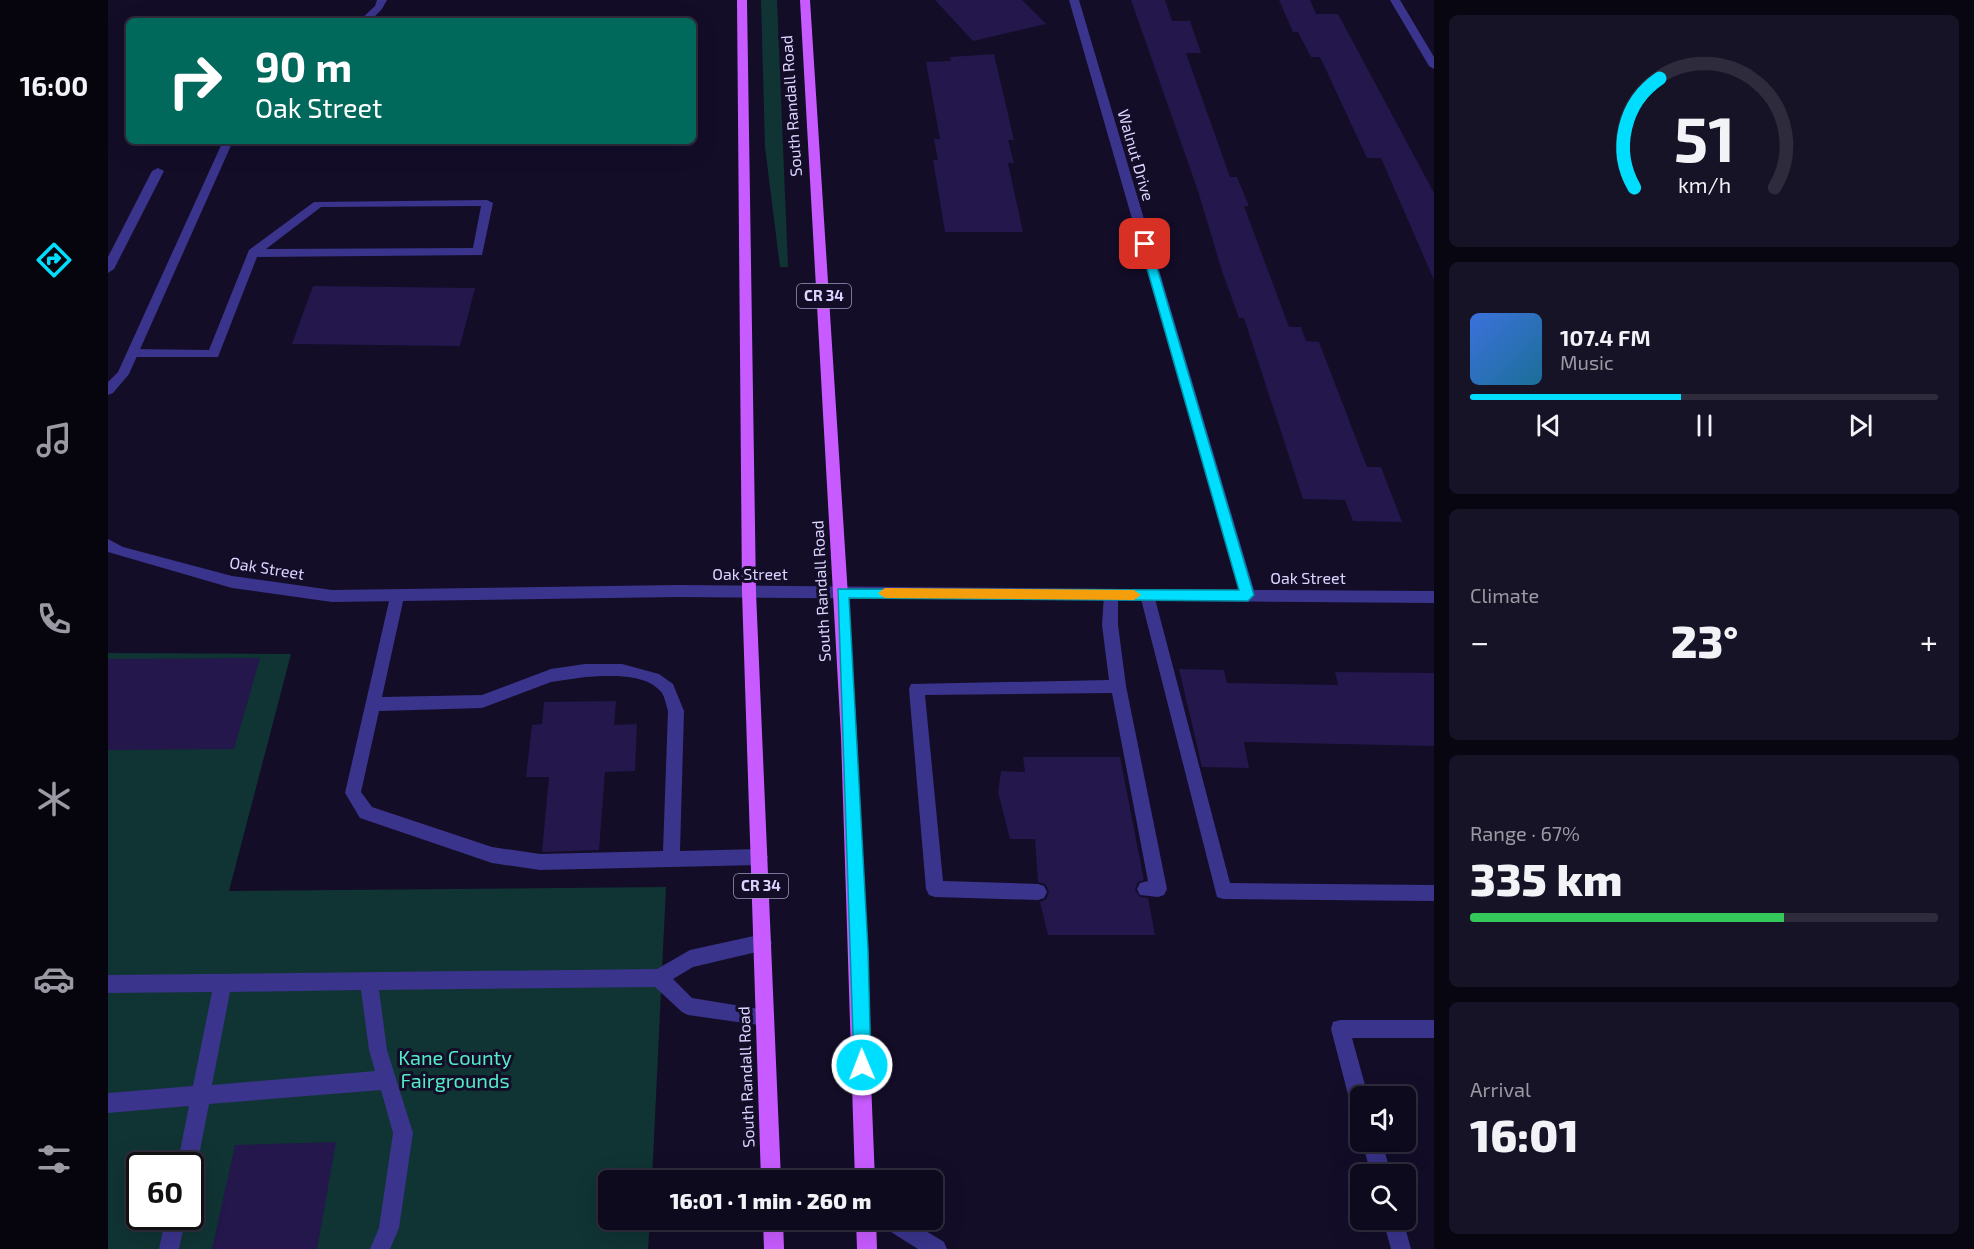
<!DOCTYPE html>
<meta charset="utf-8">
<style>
body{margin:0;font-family:"Exo 2",sans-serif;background:#171327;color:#f1f3f6;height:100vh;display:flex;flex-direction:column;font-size:22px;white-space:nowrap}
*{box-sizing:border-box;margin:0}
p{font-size:20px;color:#9b9aa4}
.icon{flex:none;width:33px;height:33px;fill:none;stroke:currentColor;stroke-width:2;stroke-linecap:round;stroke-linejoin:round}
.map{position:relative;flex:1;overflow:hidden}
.sheet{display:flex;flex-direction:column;gap:15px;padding:15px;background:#080610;width:540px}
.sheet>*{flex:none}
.banner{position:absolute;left:18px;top:18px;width:570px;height:126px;border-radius:9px;box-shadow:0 6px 24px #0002,0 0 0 2px #2e2b3c;background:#00695c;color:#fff;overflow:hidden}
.tools{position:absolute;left:1242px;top:1086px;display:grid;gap:12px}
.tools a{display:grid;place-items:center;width:66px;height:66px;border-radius:9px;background:#0e0a1e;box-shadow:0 6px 24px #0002,0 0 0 2px #2e2b3c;font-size:30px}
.speed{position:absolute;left:18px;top:1152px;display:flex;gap:12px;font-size:30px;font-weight:700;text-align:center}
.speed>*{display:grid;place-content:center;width:78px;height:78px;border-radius:50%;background:#0e0a1e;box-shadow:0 6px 24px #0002,0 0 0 2px #2e2b3c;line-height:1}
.speed .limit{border:3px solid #111;border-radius:9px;background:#fff;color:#111}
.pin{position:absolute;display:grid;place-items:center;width:51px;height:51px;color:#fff;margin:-26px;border-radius:12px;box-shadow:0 3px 9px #0006}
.me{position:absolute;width:66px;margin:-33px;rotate:359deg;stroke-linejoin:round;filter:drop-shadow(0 0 4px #0008)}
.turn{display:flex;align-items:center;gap:21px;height:126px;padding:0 30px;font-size:27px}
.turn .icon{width:78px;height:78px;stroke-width:2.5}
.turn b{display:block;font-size:42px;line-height:51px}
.big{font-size:45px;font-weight:800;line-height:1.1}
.sheet .tile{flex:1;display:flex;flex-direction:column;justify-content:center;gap:9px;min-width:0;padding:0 21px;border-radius:9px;background:#171327}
.sheet .dial{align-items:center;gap:0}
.dial svg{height:156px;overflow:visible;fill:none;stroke:#2e2b3c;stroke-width:7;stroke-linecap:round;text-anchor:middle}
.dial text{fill:#f1f3f6;stroke:none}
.song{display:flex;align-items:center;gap:18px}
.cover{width:72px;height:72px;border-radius:9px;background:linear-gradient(135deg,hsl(220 70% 55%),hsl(200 70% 35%))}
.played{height:6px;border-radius:3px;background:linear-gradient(90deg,#00deff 45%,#2e2b3c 45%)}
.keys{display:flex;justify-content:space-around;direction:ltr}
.heat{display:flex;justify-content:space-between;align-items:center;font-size:33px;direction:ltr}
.charge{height:9px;border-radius:4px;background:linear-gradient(90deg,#34c759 67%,#2e2b3c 0)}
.trip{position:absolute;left:490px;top:1170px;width:345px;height:60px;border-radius:9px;background:#0e0a1e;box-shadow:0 6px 24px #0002,0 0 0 2px #2e2b3c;font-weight:800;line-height:60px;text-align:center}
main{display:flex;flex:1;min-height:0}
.tab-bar{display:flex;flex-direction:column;width:108px;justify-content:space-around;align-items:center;background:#06040c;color:#9b9aa4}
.tab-bar .icon{width:42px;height:42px}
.tab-bar .selected{color:#00deff}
.tab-bar b{font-size:27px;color:#f1f3f6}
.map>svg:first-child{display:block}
.green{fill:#103333;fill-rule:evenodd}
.building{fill:#23174b}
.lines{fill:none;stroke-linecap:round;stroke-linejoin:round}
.service{fill:#3a348c;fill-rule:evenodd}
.minor{fill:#3a348c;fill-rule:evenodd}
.primary{fill:#c75bff;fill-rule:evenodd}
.route{fill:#00deff;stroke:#0090a6;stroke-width:1.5}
.slow{fill:#f59e0b}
.labels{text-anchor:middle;stroke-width:6;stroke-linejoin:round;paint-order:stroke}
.shield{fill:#130d28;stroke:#9f98be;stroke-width:1.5}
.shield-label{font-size:15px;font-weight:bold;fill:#dbd4ff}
.street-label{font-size:16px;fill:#dbd4ff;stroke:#130d28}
.near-park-label{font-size:20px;fill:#54ebca;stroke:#130d28}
</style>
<main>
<nav class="tab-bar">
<b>16:00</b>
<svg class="icon selected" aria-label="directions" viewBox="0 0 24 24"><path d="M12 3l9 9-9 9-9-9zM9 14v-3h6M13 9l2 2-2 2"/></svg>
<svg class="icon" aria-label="music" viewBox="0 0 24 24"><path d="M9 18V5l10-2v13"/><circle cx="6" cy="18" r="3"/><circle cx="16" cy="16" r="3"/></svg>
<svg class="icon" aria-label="phone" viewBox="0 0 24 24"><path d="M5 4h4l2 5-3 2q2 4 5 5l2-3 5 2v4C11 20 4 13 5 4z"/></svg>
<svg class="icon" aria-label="climate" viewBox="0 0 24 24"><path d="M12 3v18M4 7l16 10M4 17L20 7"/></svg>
<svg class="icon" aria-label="car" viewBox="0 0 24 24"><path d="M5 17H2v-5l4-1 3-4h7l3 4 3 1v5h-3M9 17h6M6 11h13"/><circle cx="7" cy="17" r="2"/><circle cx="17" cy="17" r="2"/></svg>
<svg class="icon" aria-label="filters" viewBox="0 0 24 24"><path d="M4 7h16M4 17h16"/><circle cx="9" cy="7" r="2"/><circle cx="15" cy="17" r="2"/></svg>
</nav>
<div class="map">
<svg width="1326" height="1249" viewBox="0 0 1326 1249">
<rect width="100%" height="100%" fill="#130d28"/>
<g class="green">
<path d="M653 0H669L680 267H672L657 147Z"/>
<path d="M0 653 183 654 121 891 558 887 544 1180H501V1220H542L540 1249H0ZM32 1166H82V1216H32Z"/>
</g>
<g class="building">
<path d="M827 0H914L938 24 865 41Z"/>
<path d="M1023 0H1057L1064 21H1082L1093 53H1078L1122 177H1129L1141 206H1136L1181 327H1193L1198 341 1211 342 1259 467H1273L1294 522 1245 521 1237 500 1195 499 1136 318H1131L1114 271 1090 191Z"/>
<path d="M1171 0H1202L1208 14H1230L1326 193V280L1273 158H1259L1212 57H1203L1190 32H1185Z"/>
<path d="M886 54 906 140H900L906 163H900L915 232H837L825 160H830L826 139H832L818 62 843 61 842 57Z"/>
<path d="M205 286 367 288 352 346 184 344Z"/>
<path d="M152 658 126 749 0 750V659Z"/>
<path d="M1071 669 1116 670 1119 683 1230 685 1227 672 1326 673V746L1136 742 1141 768 1094 767Z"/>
<path d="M508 701 506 725 529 724 527 771 497 772 491 850 434 852 441 777H418L424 725 434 724 436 702Z"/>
<path d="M915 757H1012L1036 880 1030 882 1027 890 1032 897 1040 898 1047 935H940L932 902 938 899 941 891 937 884 930 882 927 839H902L890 792 893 771 917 772Z"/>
<path d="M228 1142 209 1249H104L127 1145Z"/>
</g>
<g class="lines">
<g class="service">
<path d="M50 168 56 171 6 269 0 273V257L44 171Z"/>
<path d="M379 200 385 203 374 255 149 257 110 357H25L19 353 25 349 101 350 141 250 206 202ZM373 206 365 248 158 249 213 207Z"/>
<path d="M1003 589 1008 591 1010 595V625L1018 686 1059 889 1056 895 1050 897 1032 895 1029 889 1032 883 1040 881 1004 693 817 695 835 881 930 884 936 886 939 892 936 898 930 900 827 897 821 895 818 889 801 689 803 684 1001 680 994 625 996 595 998 591Z"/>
<path d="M1039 589 1044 591 1046 595 1122 883 1326 885V901L1115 899 1109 897 1032 595 1034 591Z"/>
<path d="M289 591 294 593 296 597 274 697 374 695 443 669 477 664H514L551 674 565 684 576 711 572 851 651 849 657 851 660 857 657 863 651 865 432 870 384 863 252 818 237 793 282 597 284 593ZM477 677C499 676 538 672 554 693 557 698 558 705 560 711L555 851 432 854 384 847 264 807 253 792 271 711 374 708 443 682Z"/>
<path d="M655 934 661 937 664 943 661 949 585 967 565 979 584 998 664 1011 666 1017 664 1023 657 1026 580 1015 574 1012 547 987 271 990 279 1050 305 1133 291 1228 282 1249H262L271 1228 285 1133 273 1090 101 1104 89 1166 86 1173 82 1174V1166H69L81 1106 0 1113V1093L85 1086 104 992 0 993V975L549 969 582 950ZM253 990 261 1050 267 1071 104 1085 122 992Z"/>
<path d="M1232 1020H1326V1038H1244L1260 1096H1252V1112L1245 1109 1242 1102 1223 1029 1225 1022Z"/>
<path d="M1254 1142H1274L1283 1174H1263Z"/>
<path d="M58 1216H78L71 1249H51Z"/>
<path d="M772 1220H800L836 1242 839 1249H810L775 1227Z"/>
<path d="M1275 1220H1295L1303 1249H1283Z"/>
</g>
<g class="minor">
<path d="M269 0H279L274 9 262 21H251L267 6Z"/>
<path d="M961 0H971L1146 590 1326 591V603L570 597 224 602 124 588 0 552V539L15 547 124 576 224 590 570 585 1131 590Z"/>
<path d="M1282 0H1292L1326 57V69L1321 66Z"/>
<path d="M115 141H125L21 374 5 393 0 395V382L10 372Z"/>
</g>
<g class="primary">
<path d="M629 0H639L648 592 673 1180H653L634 592Z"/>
<path d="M692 0H702L749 737 767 1180H747L733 737Z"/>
<path d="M655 1220H675L676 1249H656Z"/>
<path d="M748 1220H768L769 1249H749Z"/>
</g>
</g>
<path class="route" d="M1037 241 1042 244 1146 595 1140 601 741 598 760 949 763 1065 760 1071 754 1073 748 1071 746 1065 730 589 1131 590 1032 244Z"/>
<path class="slow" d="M777 588 1026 590 1033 595 1026 600 777 598 770 593Z"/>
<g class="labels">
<g class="shield">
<rect x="689" y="284" width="54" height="24" rx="4.5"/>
<rect x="626" y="874" width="54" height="24" rx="4.5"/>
</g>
<g class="shield-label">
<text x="716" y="301">CR 34</text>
<text x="653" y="891">CR 34</text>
</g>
<g class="street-label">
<text transform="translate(683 106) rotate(-94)" y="6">South Randall Road</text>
<text transform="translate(1028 155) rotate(74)" y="6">Walnut Drive</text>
<text transform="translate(159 568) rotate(9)" y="6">Oak Street</text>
<text x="642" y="580">Oak Street</text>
<text x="1200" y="584">Oak Street</text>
<text transform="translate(713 591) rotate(-93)" y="6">South Randall Road</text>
<text transform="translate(638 1077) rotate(-92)" y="6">South Randall Road</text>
</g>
<g class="near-park-label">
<text x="347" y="1065">Kane County<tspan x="347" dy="23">Fairgrounds</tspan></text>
</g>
</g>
</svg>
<div class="tools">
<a><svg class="icon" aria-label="sound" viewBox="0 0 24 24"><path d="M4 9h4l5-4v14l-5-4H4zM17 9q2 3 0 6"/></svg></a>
<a><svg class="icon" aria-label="search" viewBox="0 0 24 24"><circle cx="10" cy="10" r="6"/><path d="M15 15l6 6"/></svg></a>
</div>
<div class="speed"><div class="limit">60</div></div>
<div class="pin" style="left:1037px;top:244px;background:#d93025"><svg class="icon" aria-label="arrive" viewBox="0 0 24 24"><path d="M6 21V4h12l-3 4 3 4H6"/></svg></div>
<svg class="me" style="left:754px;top:1065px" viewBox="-20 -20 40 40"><circle r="17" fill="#00deff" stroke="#fff" stroke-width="3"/><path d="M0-11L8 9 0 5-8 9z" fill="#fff"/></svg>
<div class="trip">16:01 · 1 min · 260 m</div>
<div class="banner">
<div class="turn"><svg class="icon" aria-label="right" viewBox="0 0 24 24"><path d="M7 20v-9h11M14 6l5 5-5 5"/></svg><div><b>90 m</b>Oak Street</div></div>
</div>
</div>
<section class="sheet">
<div class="tile dial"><svg viewBox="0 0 100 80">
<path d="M14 69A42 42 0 1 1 86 69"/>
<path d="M14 69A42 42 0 0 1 27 13" stroke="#00deff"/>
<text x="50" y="56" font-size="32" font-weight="700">51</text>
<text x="50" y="72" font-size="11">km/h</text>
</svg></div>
<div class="tile">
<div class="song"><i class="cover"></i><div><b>107.4 FM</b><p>Music</p></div></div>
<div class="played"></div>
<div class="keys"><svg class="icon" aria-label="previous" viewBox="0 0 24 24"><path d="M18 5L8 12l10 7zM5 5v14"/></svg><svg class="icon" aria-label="pause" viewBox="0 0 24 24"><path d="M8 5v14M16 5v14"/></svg><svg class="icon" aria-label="next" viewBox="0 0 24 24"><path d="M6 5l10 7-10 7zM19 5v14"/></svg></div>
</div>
<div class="tile"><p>Climate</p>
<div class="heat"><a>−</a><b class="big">23°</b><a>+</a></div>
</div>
<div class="tile"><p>Range · 67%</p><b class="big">335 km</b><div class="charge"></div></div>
<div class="tile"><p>Arrival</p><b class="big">16:01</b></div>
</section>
</main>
